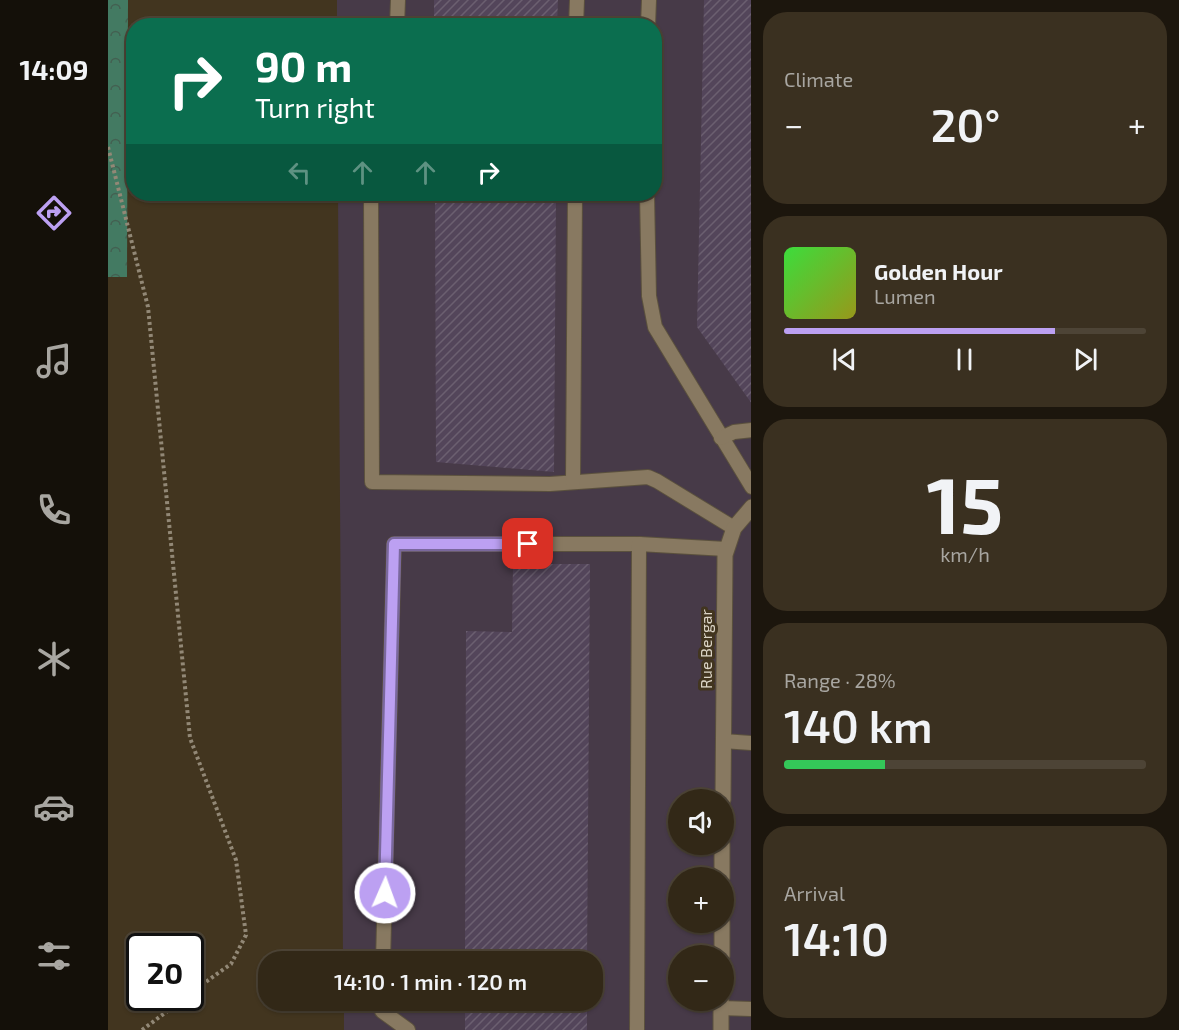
<!DOCTYPE html>
<meta charset="utf-8">
<style>
body{margin:0;font-family:"Exo 2",sans-serif;background:#3a3020;color:#f1f3f6;height:100vh;display:flex;flex-direction:column;font-size:22px;white-space:nowrap}
*{box-sizing:border-box;margin:0}
p{font-size:20px;color:#a8a6a1}
.icon{flex:none;width:33px;height:33px;fill:none;stroke:currentColor;stroke-width:2;stroke-linecap:round;stroke-linejoin:round}
.map{position:relative;flex:1;overflow:hidden}
.sheet{display:flex;flex-direction:column;gap:12px;padding:12px;background:#1c160d;width:428px}
.sheet>*{flex:none}
.top-card{position:absolute;left:18px;top:18px;width:536px;height:183px;border-radius:24px;box-shadow:0 2px 4px #0004,0 0 0 2px #4d4436;background:#0b6e4f;color:#fff;overflow:hidden}
.controls{position:absolute;left:560px;top:789px;display:grid;gap:12px}
.controls a{display:grid;place-items:center;width:66px;height:66px;border-radius:50%;background:#322817;box-shadow:0 2px 4px #0004,0 0 0 2px #4d4436;font-size:30px}
.speed{position:absolute;left:18px;top:933px;display:flex;gap:12px;font-size:30px;font-weight:700;text-align:center}
.speed>*{display:grid;place-content:center;width:78px;height:78px;border-radius:50%;background:#322817;box-shadow:0 2px 4px #0004,0 0 0 2px #4d4436;line-height:1}
.speed .limit{border:3px solid #111;border-radius:9px;background:#fff;color:#111}
.pin{position:absolute;display:grid;place-items:center;width:51px;height:51px;color:#fff;margin:-26px;border-radius:12px;box-shadow:0 3px 9px #0006}
.me{position:absolute;width:66px;margin:-33px;rotate:2deg;stroke-linejoin:round;filter:drop-shadow(0 0 4px #0008)}
.turn{display:flex;align-items:center;gap:21px;height:126px;padding:0 30px;font-size:27px}
.turn .icon{width:78px;height:78px;stroke-width:2.5}
.turn b{display:block;font-size:42px;line-height:51px}
.lanes{display:flex;align-items:center;height:57px;padding:0 30px;background:#0003;justify-content:center;gap:30px;direction:ltr}
.lanes .off{opacity:.35}
.big{font-size:45px;font-weight:600;line-height:1.1}
.sheet .tile{flex:1;display:flex;flex-direction:column;justify-content:center;gap:9px;min-width:0;padding:0 21px;border-radius:24px;background:#3a3020}
.sheet .dial{align-items:center;gap:0}
.dial b{font-size:78px;line-height:1}
.song{display:flex;align-items:center;gap:18px}
.cover{width:72px;height:72px;border-radius:9px;background:linear-gradient(135deg,hsl(120 70% 55%),hsl(60 70% 35%))}
.played{height:6px;border-radius:3px;background:linear-gradient(90deg,#bca0f2 75%,#4d4436 75%)}
.keys{display:flex;justify-content:space-around;direction:ltr}
.heat{display:flex;justify-content:space-between;align-items:center;font-size:33px;direction:ltr}
.charge{height:9px;border-radius:4px;background:linear-gradient(90deg,#34c759 28%,#4d4436 0)}
.trip{position:absolute;left:150px;top:951px;width:345px;height:60px;border-radius:24px;background:#322817;box-shadow:0 2px 4px #0004,0 0 0 2px #4d4436;font-weight:600;line-height:60px;text-align:center}
main{display:flex;flex:1;min-height:0}
.dock{display:flex;flex-direction:column;width:108px;justify-content:space-around;align-items:center;background:#141009;color:#a8a6a1}
.dock .icon{width:42px;height:42px}
.dock .on{color:#bca0f2}
.dock b{font-size:27px;color:#f1f3f6}
.map>svg:first-child{display:block}
.industrial{fill:#473a48;fill-rule:evenodd}
.forest{fill:url(#forest-crowns)}
.building{fill:url(#building-hatch)}
.lines{fill:none;stroke-linecap:round;stroke-linejoin:round}
.lane-casing{stroke:#5b513d;stroke-width:16}
.street-casing{stroke:#5b513d;stroke-width:17}
.path{stroke:#928876;stroke-width:4;stroke-dasharray:3 3;stroke-linecap:butt}
.lane{stroke:#887961;stroke-width:14}
.street{stroke:#887961;stroke-width:15}
.route-casing{stroke:#7a689d;stroke-width:15}
.route{stroke:#bca0f2;stroke-width:10}
.labels{text-anchor:middle;stroke-width:6;stroke-linejoin:round;paint-order:stroke}
.street-label{font-size:16px;fill:#ddd6c8;stroke:#42351f}
</style>
<main>
<nav class="dock">
<b>14:09</b>
<svg class="icon on" aria-label="directions" viewBox="0 0 24 24"><path d="M12 3l9 9-9 9-9-9zM9 14v-3h6M13 9l2 2-2 2"/></svg>
<svg class="icon" aria-label="music" viewBox="0 0 24 24"><path d="M9 18V5l10-2v13"/><circle cx="6" cy="18" r="3"/><circle cx="16" cy="16" r="3"/></svg>
<svg class="icon" aria-label="phone" viewBox="0 0 24 24"><path d="M5 4h4l2 5-3 2q2 4 5 5l2-3 5 2v4C11 20 4 13 5 4z"/></svg>
<svg class="icon" aria-label="climate" viewBox="0 0 24 24"><path d="M12 3v18M4 7l16 10M4 17L20 7"/></svg>
<svg class="icon" aria-label="car" viewBox="0 0 24 24"><path d="M5 17H2v-5l4-1 3-4h7l3 4 3 1v5h-3M9 17h6M6 11h13"/><circle cx="7" cy="17" r="2"/><circle cx="17" cy="17" r="2"/></svg>
<svg class="icon" aria-label="filters" viewBox="0 0 24 24"><path d="M4 7h16M4 17h16"/><circle cx="9" cy="7" r="2"/><circle cx="15" cy="17" r="2"/></svg>
</nav>
<div class="map">
<svg width="644" height="1030" viewBox="0 0 644 1030">
<defs>
<pattern id="forest-crowns" width="20" height="18" patternUnits="userSpaceOnUse" patternTransform="scale(1.5)"><rect width="20" height="18" fill="#437a62"/><path d="M2 6a3 3 0 1 1 6 0M12 15a3 3 0 1 1 6 0" fill="none" stroke="#436051"/></pattern>
<pattern id="building-hatch" width="6" height="6" patternUnits="userSpaceOnUse" patternTransform="scale(1.5)"><rect width="6" height="6" fill="#53455a"/><path d="M-1 1l2-2M0 6l6-6M5 7l2-2" fill="none" stroke="#6b5f70"/></pattern>
</defs>
<rect width="100%" height="100%" fill="#42351f"/>
<path class="industrial" d="M229 0H643V1030H236V1001L484 1000V962L235 961 230 194H546V26L229 25ZM570 800H615V844H570ZM570 878H615V922H570ZM570 956H615V1000H570Z"/>
<path class="forest" d="M0 0H20L19 277H0Z"/>
<g class="building">
<path d="M326 0H450L449 26H326Z"/>
<path d="M596 0H644V404L589 327Z"/>
<path d="M327 194H448L446 472 328 462Z"/>
<path d="M405 564H482L479 962H357L358 631 404 632Z"/>
<rect x="357" y="1000" width="122" height="30"/>
</g>
<g class="lines">
<g class="lane-casing">
<g id="lane">
<path d="M289 26 290 0"/>
<path d="M468 26 469 0"/>
<path d="M540 26 541 0"/>
<path d="M263 194 264 482 442 484 540 477 549 481 626 528"/>
<path d="M539 194 541 296 547 327 644 487"/>
<path d="M613 438 626 432 644 430"/>
<path d="M465 482 467 194"/>
<path d="M615 741 644 743"/>
<path d="M275 962 286 544H531"/>
<path d="M274 1000V1011L300 1030"/>
<path d="M613 1008 644 1009"/>
<path d="M529 1030 531 544 618 549"/>
</g>
</g>
<g class="street-casing">
<g id="street">
<path d="M615 800 617 555 626 528 644 507"/>
<path d="M614 878V844"/>
<path d="M614 956V922"/>
<path d="M613 1030V1000"/>
</g>
</g>
<g class="path">
<path d="M0 147 40 307 82 738 128 860 138 935 123 964 82 993"/>
<path d="M34 1030 77 998"/>
</g>
<use href="#lane" class="lane"/>
<use href="#street" class="street"/>
</g>
<g class="lines">
<g class="route-casing">
<path id="route" d="M277 893 286 544H420"/>
</g>
<use href="#route" class="route"/>
</g>
<g class="labels">
<g class="street-label">
<text transform="translate(598 649) rotate(-90)" y="6">Rue Bergar</text>
</g>
</g>
</svg>
<div class="controls">
<a><svg class="icon" aria-label="sound" viewBox="0 0 24 24"><path d="M4 9h4l5-4v14l-5-4H4zM17 9q2 3 0 6"/></svg></a>
<a>+</a>
<a>−</a>
</div>
<div class="speed"><div class="limit">20</div></div>
<div class="pin" style="left:420px;top:544px;background:#d93025"><svg class="icon" aria-label="arrive" viewBox="0 0 24 24"><path d="M6 21V4h12l-3 4 3 4H6"/></svg></div>
<svg class="me" style="left:277px;top:893px" viewBox="-20 -20 40 40"><circle r="17" fill="#bca0f2" stroke="#fff" stroke-width="3"/><path d="M0-11L8 9 0 5-8 9z" fill="#fff"/></svg>
<div class="trip">14:10 · 1 min · 120 m</div>
<div class="top-card">
<div class="turn"><svg class="icon" aria-label="right" viewBox="0 0 24 24"><path d="M7 20v-9h11M14 6l5 5-5 5"/></svg><div><b>90 m</b>Turn right</div></div>
<div class="lanes"><svg class="icon off" aria-label="left" viewBox="0 0 24 24"><path d="M17 20v-9H6M10 6l-5 5 5 5"/></svg><svg class="icon off" aria-label="ahead" viewBox="0 0 24 24"><path d="M12 20V5M6 11l6-6 6 6"/></svg><svg class="icon off" aria-label="ahead" viewBox="0 0 24 24"><path d="M12 20V5M6 11l6-6 6 6"/></svg><svg class="icon" aria-label="right" viewBox="0 0 24 24"><path d="M7 20v-9h11M14 6l5 5-5 5"/></svg></div>
</div>
</div>
<section class="sheet">
<div class="tile"><p>Climate</p>
<div class="heat"><a>−</a><b class="big">20°</b><a>+</a></div>
</div>
<div class="tile">
<div class="song"><i class="cover"></i><div><b>Golden Hour</b><p>Lumen</p></div></div>
<div class="played"></div>
<div class="keys"><svg class="icon" aria-label="previous" viewBox="0 0 24 24"><path d="M18 5L8 12l10 7zM5 5v14"/></svg><svg class="icon" aria-label="pause" viewBox="0 0 24 24"><path d="M8 5v14M16 5v14"/></svg><svg class="icon" aria-label="next" viewBox="0 0 24 24"><path d="M6 5l10 7-10 7zM19 5v14"/></svg></div>
</div>
<div class="tile dial"><b>15</b><p>km/h</p></div>
<div class="tile"><p>Range · 28%</p><b class="big">140 km</b><div class="charge"></div></div>
<div class="tile"><p>Arrival</p><b class="big">14:10</b></div>
</section>
</main>
